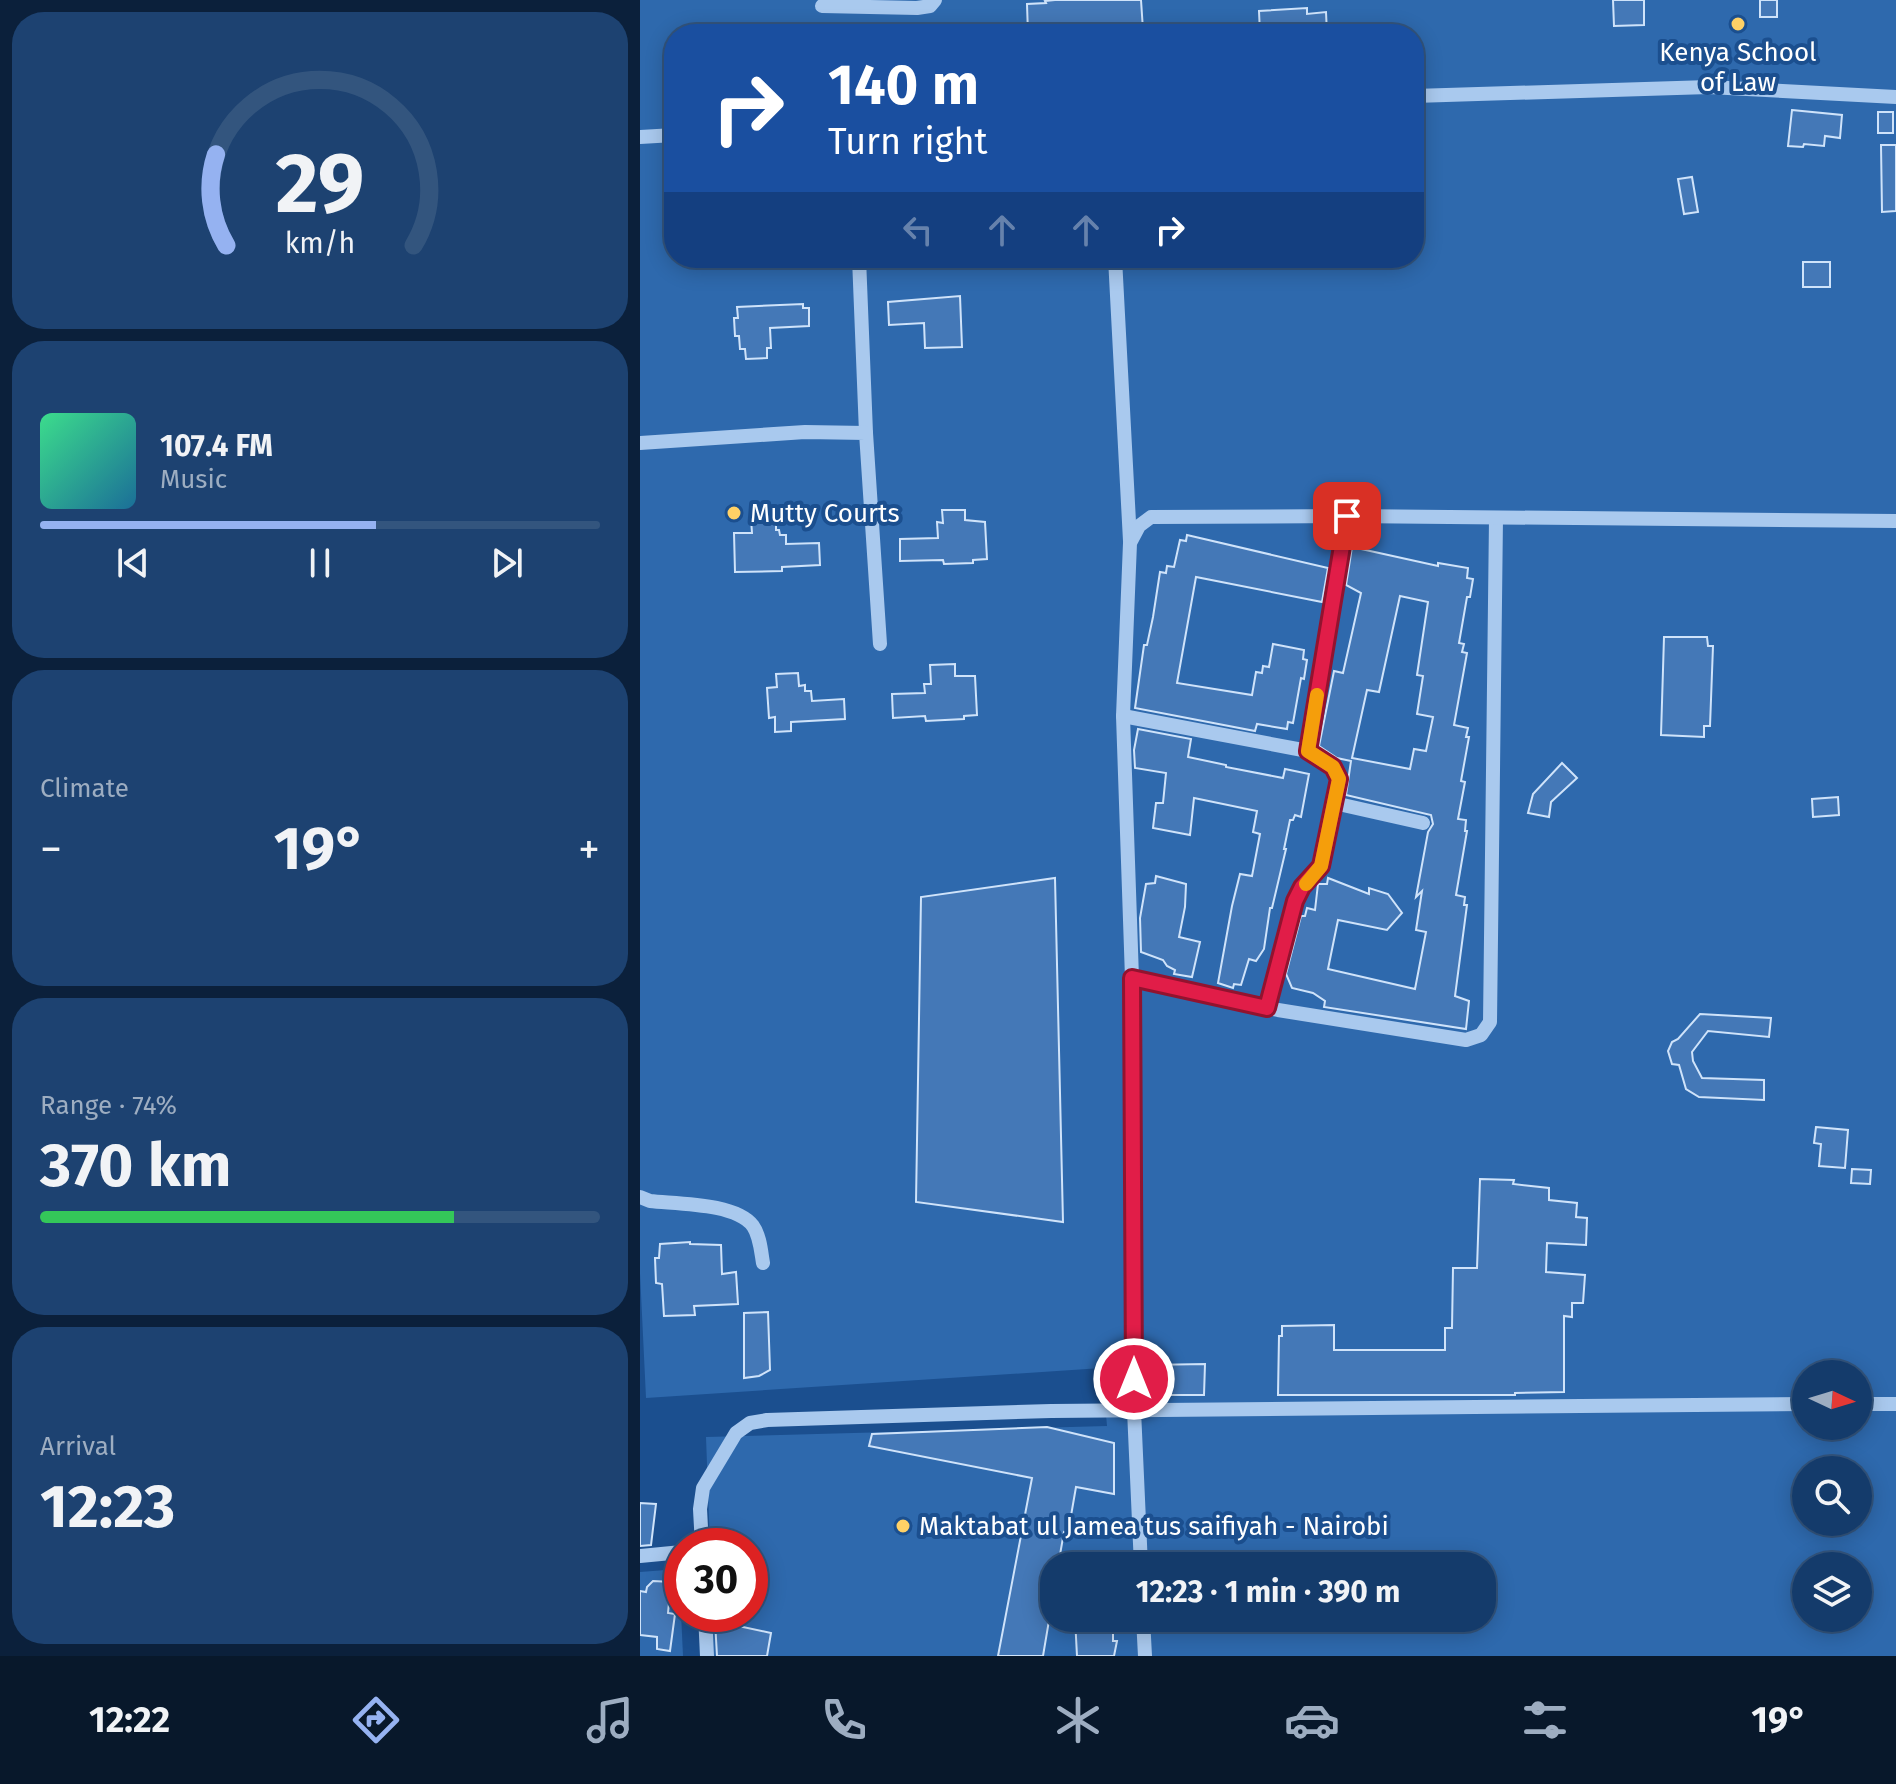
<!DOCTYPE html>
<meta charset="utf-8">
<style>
body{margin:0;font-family:"Fira Sans",sans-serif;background:#1d4271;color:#f1f3f6;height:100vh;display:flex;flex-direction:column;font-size:30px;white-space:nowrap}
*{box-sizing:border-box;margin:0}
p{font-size:26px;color:#9dadc1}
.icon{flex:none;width:44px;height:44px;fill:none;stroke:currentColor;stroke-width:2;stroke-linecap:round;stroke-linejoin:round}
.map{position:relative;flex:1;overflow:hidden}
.side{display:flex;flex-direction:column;gap:12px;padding:12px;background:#0b203b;width:640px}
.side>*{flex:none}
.top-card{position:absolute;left:24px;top:24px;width:760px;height:244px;border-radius:32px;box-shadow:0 4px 20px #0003,0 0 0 2px #33557e;background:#1a4fa0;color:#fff;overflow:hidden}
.needle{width:52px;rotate:94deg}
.buttons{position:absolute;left:1152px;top:1360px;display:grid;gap:16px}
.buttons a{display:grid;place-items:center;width:80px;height:80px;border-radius:50%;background:#143b6b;box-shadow:0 4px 20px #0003,0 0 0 2px #33557e;font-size:40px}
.speed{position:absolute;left:24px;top:1528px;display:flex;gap:16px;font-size:40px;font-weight:700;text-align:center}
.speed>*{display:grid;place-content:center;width:104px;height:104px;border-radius:50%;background:#143b6b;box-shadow:0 4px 20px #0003,0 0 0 2px #33557e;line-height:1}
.speed .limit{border:12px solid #d22;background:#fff;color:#111}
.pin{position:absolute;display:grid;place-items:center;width:68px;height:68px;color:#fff;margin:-34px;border-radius:16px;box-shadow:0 4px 12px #0006}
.me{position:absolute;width:88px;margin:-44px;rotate:0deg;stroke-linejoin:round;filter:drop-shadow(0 0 6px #0008)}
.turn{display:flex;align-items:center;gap:28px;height:168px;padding:0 32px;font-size:36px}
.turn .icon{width:104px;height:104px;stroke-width:2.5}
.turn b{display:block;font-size:56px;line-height:68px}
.lanes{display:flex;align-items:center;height:76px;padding:0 32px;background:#0003;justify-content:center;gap:40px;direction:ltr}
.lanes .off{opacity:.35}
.big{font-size:60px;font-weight:700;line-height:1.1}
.side .card{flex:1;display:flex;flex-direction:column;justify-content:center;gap:12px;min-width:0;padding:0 28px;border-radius:32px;background:#1d4271}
.side .dial{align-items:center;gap:0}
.dial svg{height:208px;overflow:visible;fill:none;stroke:#33557e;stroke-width:7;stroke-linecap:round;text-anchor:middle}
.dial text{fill:#f1f3f6;stroke:none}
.song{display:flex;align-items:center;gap:24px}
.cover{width:96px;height:96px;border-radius:12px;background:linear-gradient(135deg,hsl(150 70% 55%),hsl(200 70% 35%))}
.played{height:8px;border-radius:4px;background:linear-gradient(90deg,#95b2f1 60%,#33557e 60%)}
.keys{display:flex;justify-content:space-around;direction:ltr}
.heat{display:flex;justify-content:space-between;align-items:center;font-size:44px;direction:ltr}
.charge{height:12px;border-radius:6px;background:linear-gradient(90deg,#34c759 74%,#33557e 0)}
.trip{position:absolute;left:400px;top:1552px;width:456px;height:80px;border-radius:32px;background:#143b6b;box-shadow:0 4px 20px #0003,0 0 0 2px #33557e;font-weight:700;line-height:80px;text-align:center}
.dock{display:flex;height:128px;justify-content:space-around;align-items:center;background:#08182b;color:#9dadc1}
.dock .icon{width:56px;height:56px}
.dock .on{color:#95b2f1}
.dock b{font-size:36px;color:#f1f3f6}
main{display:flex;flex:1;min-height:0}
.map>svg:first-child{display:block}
.green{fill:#2e69ad;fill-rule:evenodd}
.building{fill:#4478b7;stroke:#cfe3fa;stroke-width:2;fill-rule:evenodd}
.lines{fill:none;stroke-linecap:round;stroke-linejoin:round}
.minor{stroke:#a9c9ee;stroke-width:14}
.route-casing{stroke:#92132f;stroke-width:20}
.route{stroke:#e11d48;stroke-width:14}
.slow{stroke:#f59e0b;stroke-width:14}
.poi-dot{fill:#ffd166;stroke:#1b4f8f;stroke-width:3}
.labels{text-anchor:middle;stroke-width:8;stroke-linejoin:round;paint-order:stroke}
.poi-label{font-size:26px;fill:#fff;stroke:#1b4f8f;text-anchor:start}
</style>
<main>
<section class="side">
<div class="card dial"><svg viewBox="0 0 100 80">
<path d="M14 69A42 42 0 1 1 86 69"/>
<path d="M14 69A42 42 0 0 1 10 34" stroke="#95b2f1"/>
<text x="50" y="56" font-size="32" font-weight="700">29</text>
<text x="50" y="72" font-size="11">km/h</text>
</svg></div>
<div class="card">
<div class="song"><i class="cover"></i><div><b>107.4 FM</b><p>Music</p></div></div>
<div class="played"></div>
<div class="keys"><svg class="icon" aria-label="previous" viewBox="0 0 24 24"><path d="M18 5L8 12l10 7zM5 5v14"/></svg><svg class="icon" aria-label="pause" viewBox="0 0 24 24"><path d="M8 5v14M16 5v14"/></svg><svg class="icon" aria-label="next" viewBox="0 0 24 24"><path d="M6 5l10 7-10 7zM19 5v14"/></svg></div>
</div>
<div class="card"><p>Climate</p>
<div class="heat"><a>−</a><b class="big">19°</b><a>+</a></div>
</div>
<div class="card"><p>Range · 74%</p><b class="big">370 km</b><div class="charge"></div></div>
<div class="card"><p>Arrival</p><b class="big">12:23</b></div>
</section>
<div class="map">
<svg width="1256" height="1656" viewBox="0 0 1256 1656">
<rect width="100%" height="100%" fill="#1b4f8f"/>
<g class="green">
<path d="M0 0H1256V1656H73L72 1614H110V1546H70L66 1437 467 1426 462 1368 6 1398 0 1273ZM34 34H774V258H34ZM1166 1374H1218V1426H1166ZM1166 1470H1218V1522H1166ZM414 1566H842V1618H414ZM1166 1566H1218V1618H1166Z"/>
<path d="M39 1569 43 1656H0V1572Z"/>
</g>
<g class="building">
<path d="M415 0H501L503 30 484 31V34H388L387 4 406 3 405 1Z"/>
<path d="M973 0H1004V25L974 26Z"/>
<rect x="1120" y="0" width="17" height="17"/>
<path d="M667 8V14L686 12 687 34H620L619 11Z"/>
<path d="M1152 110 1202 115 1200 138 1185 136 1184 146 1164 144 1163 147 1148 146Z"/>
<rect x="1238" y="112" width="15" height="21"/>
<path d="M1241 145H1256V211L1242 212Z"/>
<path d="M1052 177 1058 212 1044 214 1038 179Z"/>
<rect x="1163" y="262" width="27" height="25"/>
<path d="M320 296 322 347 285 348 284 323 249 325 248 302Z"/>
<path d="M163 304V308H169V326L130 328 131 348H127V358L106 359 105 349H100L99 336H95L94 318H98L97 307Z"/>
<path d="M302 510H325V520L345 522 347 559 333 560V563L304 564 303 560 260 561V539L298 538 297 522 303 523Z"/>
<path d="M136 518V530H139L140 535H146V544L179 543 180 565 142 567V571L95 572 94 533H112L111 519Z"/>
<path d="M547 535 688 568 682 602 556 577 537 683 612 695 616 672 622 673 623 666 629 667 633 644 664 650 663 659 667 660 664 679 661 678 653 723 648 722 647 729 617 724 615 731 495 708 504 645H507L513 617 520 572 526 573 527 566 534 567 540 540 546 541Z"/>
<path d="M712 547 798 566V563L828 568 827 578 833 579 830 597H827L819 643 824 644 822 652 827 653 814 725 828 728 826 737H829L821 781 825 782 818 819 826 820 825 831H827L816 895 825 897 824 905H827L815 996 829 1001 826 1029 684 1007 685 1001 673 993 652 988 646 974 661 916H665L667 908 675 910 678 884H687L688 878 729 894V888L748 894 762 913 747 930 698 920 688 969 775 989 786 932 776 930 782 891 776 897 788 832 793 824 791 815 706 795 711 761 697 758 679 746 694 671 703 673 721 593 706 585ZM760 596 788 602 777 675 783 676 777 714 793 717 786 751 774 749 770 769 712 758 727 690 739 692Z"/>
<path d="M1024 637H1067L1068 646H1073L1070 726H1064V737L1021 735Z"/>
<path d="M315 664V676H335L337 715 324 716V719L286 721 285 716 253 718 252 694 285 693 284 684H291L290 665Z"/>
<path d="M158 673 159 686 165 685V691H171L172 701 204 699 205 719 151 722V731L135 732V717L129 718 127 688 137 687 136 674Z"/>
<path d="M498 729 551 739 548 757 586 765V767L643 778 645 769 669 774 661 817 655 815 653 820H650L644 849H646L632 908H630L624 949 616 961 609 959 601 985 594 984 593 988 578 983 592 906 600 874 612 876 620 834 613 832 617 811 554 798 550 835 513 828 516 803H523L526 773 495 768 494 750Z"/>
<path d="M922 763 937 778 911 802 909 817 888 813 893 794Z"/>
<path d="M1198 797 1199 815 1173 817 1172 799Z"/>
<path d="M516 876 546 884 545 907 539 937 560 942 552 977 534 974 535 970 527 966 523 960 501 952 500 918 506 884 515 883Z"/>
<path d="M415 878 423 1222 276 1202 281 897Z"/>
<path d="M1060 1014 1131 1018 1129 1037 1068 1031 1052 1052 1053 1061 1062 1078 1124 1080V1100L1059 1097 1046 1089 1039 1065 1032 1064 1028 1051 1032 1042 1038 1039Z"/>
<path d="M1176 1127 1208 1130 1205 1168 1179 1166 1181 1144 1174 1143Z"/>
<path d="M1212 1169 1231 1170 1230 1184 1211 1183Z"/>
<path d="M840 1179 874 1180 873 1184 909 1188V1200L937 1203 936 1217 947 1218 946 1245 907 1243 906 1272 945 1275 943 1303H932V1317L924 1316V1392L875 1393V1395H638L639 1336H642V1326L694 1325V1350H805V1328H812L813 1268H837Z"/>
<path d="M50 1242V1244L81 1245 82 1274 96 1272 98 1304 54 1306 55 1315 24 1316 22 1284 16 1283 15 1258H19L20 1244Z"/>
<path d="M128 1312 130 1370 119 1376 104 1378V1313Z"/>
<path d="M565 1364 564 1395H508V1365Z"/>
<path d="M407 1427 474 1443V1494L436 1487 428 1533 424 1532 418 1566H414V1591L403 1656H358L392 1478 229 1446 232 1434Z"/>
<path d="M0 1503 16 1504 11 1545 0 1546Z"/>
<path d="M13 1581 31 1582 28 1613 35 1614 30 1651 17 1649V1637L0 1635V1591L6 1592 7 1587Z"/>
<path d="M435 1618H473V1641H477L474 1656H437Z"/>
<path d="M75 1621 131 1633 127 1656H77Z"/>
</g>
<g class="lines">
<g class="minor">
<path d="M182 6 277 8 290 6 295 0"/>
<path d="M774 96 1069 87 1256 97"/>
<path d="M0 137 34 135"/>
<path d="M219 258 226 433"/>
<path d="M475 258 490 541"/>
<path d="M0 443 165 432 226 433 240 644"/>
<path d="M483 716 668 751 693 767 699 779 681 866 662 887 655 901 627 1008"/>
<path d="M668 751 707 516"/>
<path d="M694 803 783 823"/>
<path d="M492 978 638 1010 826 1040 841 1035 850 1022 856 518"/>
<path d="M0 1197 10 1201C37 1204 96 1203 113 1226 120 1236 121 1251 123 1263"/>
<path d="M1218 1404H1256"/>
<path d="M62 1546 60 1509 63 1488 96 1433 110 1423 127 1420 411 1411 1166 1404"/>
<path d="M0 1556 42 1552"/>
<path d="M501 1566 494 1410 492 978 483 716 490 543 499 526 511 517 707 516 1256 521"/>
<path d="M65 1614 67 1656"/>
<path d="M503 1618 505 1656"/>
</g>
</g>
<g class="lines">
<g class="route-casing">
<path id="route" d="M494 1379 492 978 627 1008 655 901 662 887 681 866 699 779 693 767 668 751 707 516"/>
</g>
<use href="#route" class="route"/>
<path class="slow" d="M666 884 681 866 699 779 693 767 668 751 677 695"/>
</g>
<g class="poi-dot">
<circle cx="1098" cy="24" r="8"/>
<circle cx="94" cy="513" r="8"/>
<circle cx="263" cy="1526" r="8"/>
</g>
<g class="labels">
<g class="poi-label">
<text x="1098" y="61" text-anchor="middle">Kenya School<tspan x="1098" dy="30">of Law</tspan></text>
<text x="110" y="522">Mutty Courts</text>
<text x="279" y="1535">Maktabat ul Jamea tus saifiyah - Nairobi</text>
</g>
</g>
</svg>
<div class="buttons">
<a><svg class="needle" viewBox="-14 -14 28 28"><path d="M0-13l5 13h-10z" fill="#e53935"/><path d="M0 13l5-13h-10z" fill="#9dadc1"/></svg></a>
<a><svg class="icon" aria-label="search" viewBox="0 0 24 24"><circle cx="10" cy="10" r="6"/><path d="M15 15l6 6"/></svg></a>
<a><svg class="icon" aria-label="layers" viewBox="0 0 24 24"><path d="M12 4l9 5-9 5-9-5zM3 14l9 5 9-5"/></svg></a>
</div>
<div class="speed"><div class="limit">30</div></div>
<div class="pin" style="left:707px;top:516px;background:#d93025"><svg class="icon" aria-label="arrive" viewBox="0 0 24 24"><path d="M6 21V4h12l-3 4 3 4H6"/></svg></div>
<svg class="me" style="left:494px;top:1379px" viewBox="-20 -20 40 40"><circle r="17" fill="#e11d48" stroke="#fff" stroke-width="3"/><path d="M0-11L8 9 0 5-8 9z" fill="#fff"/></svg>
<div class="trip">12:23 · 1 min · 390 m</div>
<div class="top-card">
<div class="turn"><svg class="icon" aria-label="right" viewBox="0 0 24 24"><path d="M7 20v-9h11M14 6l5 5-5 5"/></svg><div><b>140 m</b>Turn right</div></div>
<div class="lanes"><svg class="icon off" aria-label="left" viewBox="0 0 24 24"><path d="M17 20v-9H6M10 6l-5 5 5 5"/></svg><svg class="icon off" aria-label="ahead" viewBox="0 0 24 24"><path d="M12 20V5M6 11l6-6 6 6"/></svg><svg class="icon off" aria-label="ahead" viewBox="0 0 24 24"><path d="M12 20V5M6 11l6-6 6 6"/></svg><svg class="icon" aria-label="right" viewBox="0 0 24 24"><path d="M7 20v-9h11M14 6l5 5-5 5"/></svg></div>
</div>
</div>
</main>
<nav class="dock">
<b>12:22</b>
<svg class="icon on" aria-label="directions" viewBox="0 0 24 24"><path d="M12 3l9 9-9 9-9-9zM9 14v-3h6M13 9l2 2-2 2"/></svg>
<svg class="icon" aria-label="music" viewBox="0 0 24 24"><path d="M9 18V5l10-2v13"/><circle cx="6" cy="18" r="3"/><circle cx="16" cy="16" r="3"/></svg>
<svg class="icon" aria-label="phone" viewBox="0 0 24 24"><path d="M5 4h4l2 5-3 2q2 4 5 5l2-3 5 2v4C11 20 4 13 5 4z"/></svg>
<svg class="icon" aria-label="climate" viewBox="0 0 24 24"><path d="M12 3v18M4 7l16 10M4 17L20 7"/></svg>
<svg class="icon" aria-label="car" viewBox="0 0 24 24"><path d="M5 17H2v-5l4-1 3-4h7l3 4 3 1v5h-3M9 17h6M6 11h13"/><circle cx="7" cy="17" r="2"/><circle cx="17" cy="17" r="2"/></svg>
<svg class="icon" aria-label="filters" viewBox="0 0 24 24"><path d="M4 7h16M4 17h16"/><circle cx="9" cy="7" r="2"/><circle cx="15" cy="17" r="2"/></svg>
<b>19°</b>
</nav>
